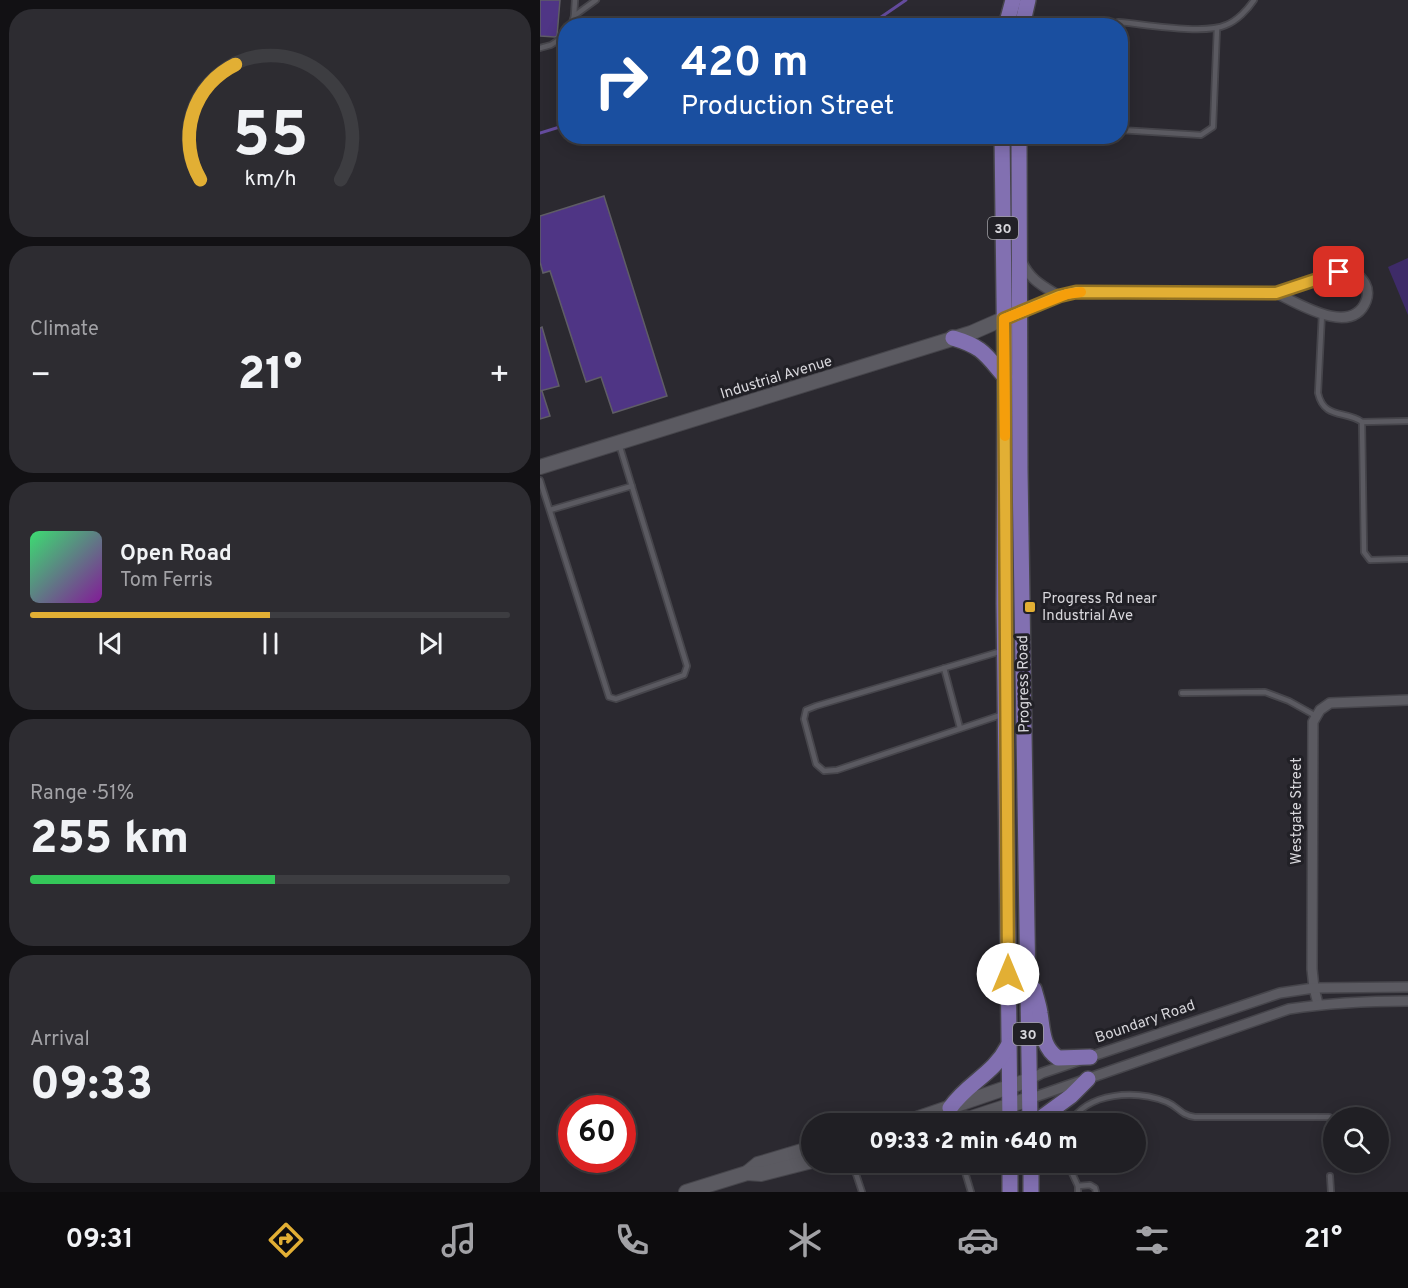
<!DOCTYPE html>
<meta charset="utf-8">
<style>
body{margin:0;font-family:Overpass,sans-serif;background:#2d2c31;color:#f1f3f6;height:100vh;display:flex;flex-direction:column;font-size:22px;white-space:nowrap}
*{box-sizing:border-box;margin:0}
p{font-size:20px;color:#a2a2a6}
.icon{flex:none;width:33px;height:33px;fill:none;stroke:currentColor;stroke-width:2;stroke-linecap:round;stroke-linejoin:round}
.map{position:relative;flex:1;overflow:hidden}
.side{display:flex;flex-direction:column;gap:9px;padding:9px;background:#121114;width:540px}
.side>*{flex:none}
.top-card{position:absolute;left:18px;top:18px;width:570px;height:126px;border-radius:24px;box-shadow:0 3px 15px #0003,0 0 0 2px #3d3d41;background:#1a4fa0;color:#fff;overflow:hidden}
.tools{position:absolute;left:783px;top:1107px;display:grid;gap:12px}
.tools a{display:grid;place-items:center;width:66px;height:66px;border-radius:50%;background:#201f24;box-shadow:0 3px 15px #0003,0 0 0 2px #3d3d41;font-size:30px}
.speed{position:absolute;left:18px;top:1095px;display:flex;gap:12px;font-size:30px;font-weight:700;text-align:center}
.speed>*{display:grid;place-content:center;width:78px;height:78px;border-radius:50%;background:#201f24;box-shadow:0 3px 15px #0003,0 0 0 2px #3d3d41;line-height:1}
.speed .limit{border:9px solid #d22;background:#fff;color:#111}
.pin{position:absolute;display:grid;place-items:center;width:51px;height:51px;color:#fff;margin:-26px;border-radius:12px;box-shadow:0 3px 9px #0006}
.me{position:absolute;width:66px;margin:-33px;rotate:0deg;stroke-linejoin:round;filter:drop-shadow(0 0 4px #0008)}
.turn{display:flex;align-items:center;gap:21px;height:126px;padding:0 24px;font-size:27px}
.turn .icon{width:78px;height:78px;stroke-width:2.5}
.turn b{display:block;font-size:42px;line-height:51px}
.big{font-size:45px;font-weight:800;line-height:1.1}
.side .card{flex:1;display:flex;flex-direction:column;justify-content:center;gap:9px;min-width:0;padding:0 21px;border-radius:24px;background:#2d2c31}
.side .dial{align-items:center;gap:0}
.dial svg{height:156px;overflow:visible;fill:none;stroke:#3d3d41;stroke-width:7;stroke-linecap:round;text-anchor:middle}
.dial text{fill:#f1f3f6;stroke:none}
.song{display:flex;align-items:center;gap:18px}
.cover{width:72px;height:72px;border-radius:9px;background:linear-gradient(135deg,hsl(140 70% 55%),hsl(290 70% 35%))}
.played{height:6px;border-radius:3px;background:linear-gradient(90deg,#e2af34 50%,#3d3d41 50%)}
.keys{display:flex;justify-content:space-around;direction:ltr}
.heat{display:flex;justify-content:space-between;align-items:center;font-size:33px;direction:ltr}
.charge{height:9px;border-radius:4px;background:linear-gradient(90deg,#34c759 51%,#3d3d41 0)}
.trip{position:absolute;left:261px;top:1113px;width:345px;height:60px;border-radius:30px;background:#201f24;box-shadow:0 3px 15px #0003,0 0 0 2px #3d3d41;font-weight:800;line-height:60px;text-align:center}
.tab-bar{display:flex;height:96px;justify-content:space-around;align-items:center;background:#0d0c0e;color:#a2a2a6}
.tab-bar .icon{width:42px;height:42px}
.tab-bar .selected{color:#e2af34}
.tab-bar b{font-size:27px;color:#f1f3f6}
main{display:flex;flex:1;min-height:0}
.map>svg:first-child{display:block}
.green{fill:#3e2b68}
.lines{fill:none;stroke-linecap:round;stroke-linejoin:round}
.stream{stroke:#644b9d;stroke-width:3}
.building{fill:#4f3585;stroke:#5f5d65;stroke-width:1.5}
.lane-casing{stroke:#46454b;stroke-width:8}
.street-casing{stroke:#46454b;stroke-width:12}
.secondary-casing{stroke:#46454b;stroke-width:16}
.primary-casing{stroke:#46454b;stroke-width:18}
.lane{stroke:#5b5a61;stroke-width:4.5}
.street{stroke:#5b5a61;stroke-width:9}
.secondary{stroke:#5b5a61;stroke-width:14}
.primary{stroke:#8270b1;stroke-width:15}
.route-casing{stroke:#937222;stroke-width:15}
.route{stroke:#e2af34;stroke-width:10}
.slow{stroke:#f59e0b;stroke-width:10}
.poi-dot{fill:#e2af34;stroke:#212026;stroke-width:2}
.labels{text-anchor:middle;stroke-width:6;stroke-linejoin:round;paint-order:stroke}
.shield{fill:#212026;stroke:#a1a0a5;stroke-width:1.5}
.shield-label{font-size:14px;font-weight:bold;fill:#d8d7dc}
.street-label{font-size:15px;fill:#d8d7dc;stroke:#212026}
.poi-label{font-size:15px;fill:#d8d7dc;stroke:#212026;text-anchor:start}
</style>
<main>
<section class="side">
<div class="card dial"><svg viewBox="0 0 100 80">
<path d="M14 69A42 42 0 1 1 86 69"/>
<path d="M14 69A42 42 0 0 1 32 10" stroke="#e2af34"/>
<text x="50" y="56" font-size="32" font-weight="700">55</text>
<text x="50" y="72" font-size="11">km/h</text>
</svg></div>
<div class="card"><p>Climate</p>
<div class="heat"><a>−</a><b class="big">21°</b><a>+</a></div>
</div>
<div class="card">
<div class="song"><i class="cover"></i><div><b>Open Road</b><p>Tom Ferris</p></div></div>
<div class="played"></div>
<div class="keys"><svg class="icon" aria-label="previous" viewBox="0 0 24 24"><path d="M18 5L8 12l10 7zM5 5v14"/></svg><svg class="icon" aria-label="pause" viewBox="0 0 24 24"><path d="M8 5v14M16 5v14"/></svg><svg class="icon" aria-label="next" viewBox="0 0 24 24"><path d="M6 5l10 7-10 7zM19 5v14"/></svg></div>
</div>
<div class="card"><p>Range · 51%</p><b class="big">255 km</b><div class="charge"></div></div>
<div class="card"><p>Arrival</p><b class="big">09:33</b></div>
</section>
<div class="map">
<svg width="868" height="1192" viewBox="0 0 868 1192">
<rect width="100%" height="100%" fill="#2b2930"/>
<path class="green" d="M868 258V315L848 267Z"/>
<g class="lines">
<g class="stream">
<path d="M328 26 366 0"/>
<path d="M0 133 26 125"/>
</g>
</g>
<g class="building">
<path d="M0 0H20L17 36 15 37 0 36Z"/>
<path d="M64 196 127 396 73 413 61 377 46 382 10 271 3 273 0 262V216Z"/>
<path d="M2 327 19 386 0 391V328Z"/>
<path d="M0 391H2L10 416 0 419Z"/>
</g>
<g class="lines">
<g class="lane-casing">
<g id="lane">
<path d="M34 16 35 0"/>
<path d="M31 26 34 16 56 0"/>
<path d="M571 26 578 22C604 24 664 35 686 25 697 21 708 9 714 0"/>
<path d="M0 48 11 45 26 35"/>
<path d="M580 130 661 135 673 127 677 28"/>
<path d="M782 313 778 393C784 420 806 410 822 422L868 421"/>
<path d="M822 422 824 552 830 560 868 559"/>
<path d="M0 480 69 697 76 699 144 675 147 666 79 444"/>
<path d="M10 510 92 486"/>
<path d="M462 651 276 706 266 710 264 719 276 764 284 771 297 770 464 714"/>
<path d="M404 668 420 728"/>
<path d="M642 693 725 692 749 701 776 716"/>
<path d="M529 1124C548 1091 596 1090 627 1102 639 1107 640 1115 655 1117H789"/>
<path d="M312 1162 322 1192"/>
<path d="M396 1162H403"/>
<path d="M422 1162 431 1192"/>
<path d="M527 1162 538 1186V1192"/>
<path d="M790 1176 791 1192"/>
<path d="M538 1186 550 1185 555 1188 556 1192"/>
</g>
</g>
<g class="street-casing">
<g id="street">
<path d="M482 262C490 280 503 286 519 296"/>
<path d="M480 312 519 296 536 292 736 293 799 272 813 270C823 279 831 287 826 301 812 337 759 304 736 293"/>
<path d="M778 1004 774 988 772 969 773 722 780 710 790 703 868 700"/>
<path d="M489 1080 502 1073 740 993 774 988 868 987"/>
<path d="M489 1099 749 1009C789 1003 828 1001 868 1001"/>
</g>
</g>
<g class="secondary-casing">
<g id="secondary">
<path d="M0 467 431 333 472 315"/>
<path d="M361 1124 489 1080"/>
<path d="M413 1124 489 1099"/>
<path d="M207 1173 218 1164 272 1148"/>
<path d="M146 1192 207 1173 221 1174 272 1161"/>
</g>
</g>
<g class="primary-casing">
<g id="primary">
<path d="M466 26 473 0"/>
<path d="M482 26 488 0"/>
<path d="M462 136 465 377 464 604 470 1124"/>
<path d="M479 136 480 470 490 1124"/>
<path d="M413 338C443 347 445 354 465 377"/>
<path d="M494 989C496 997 499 1005 500 1013 503 1031 502 1047 518 1058L550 1057"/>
<path d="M410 1108C428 1082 453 1075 468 1046"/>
<path d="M426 1119 441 1124"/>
<path d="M498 1124 501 1118 531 1096 548 1079"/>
<path d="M491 1162V1192"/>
<path d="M470 1192V1162"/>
</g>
</g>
<use href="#lane" class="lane"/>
<use href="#street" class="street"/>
<use href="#secondary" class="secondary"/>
<use href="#primary" class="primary"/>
</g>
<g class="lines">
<g class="route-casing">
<path id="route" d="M468 974 464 319 519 296 536 292 736 293 799 272"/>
</g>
<use href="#route" class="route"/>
<path class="slow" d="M465 436 464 319 527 294 541 292"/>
</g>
<rect class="poi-dot" x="484" y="601" width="12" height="12" rx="3"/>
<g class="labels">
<g class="shield">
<rect x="448" y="217" width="30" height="22" rx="4.5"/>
<rect x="473" y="1023" width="30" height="22" rx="4.5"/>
</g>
<g class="shield-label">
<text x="463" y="233">30</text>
<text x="488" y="1039">30</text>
</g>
<g class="street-label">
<text transform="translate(236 377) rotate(-17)" y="5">Industrial Avenue</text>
<text transform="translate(483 684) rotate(-91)" y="5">Progress Road</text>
<text transform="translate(756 811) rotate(-90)" y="5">Westgate Street</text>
<text transform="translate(605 1021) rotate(-19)" y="5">Boundary Road</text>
</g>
<g class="poi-label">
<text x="502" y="603">Progress Rd near<tspan x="502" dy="17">Industrial Ave</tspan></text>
</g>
</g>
</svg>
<div class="tools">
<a><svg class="icon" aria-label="search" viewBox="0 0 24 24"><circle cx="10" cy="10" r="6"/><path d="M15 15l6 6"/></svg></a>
</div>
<div class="speed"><div class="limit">60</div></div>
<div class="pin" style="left:799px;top:272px;background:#d93025"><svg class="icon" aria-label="arrive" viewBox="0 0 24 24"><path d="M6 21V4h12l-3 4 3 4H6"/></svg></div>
<svg class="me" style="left:468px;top:974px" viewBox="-20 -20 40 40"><circle r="19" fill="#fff"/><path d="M0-13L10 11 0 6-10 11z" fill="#e2af34"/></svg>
<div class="trip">09:33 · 2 min · 640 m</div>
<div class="top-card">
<div class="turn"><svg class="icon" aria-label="right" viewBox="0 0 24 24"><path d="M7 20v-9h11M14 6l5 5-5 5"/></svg><div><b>420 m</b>Production Street</div></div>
</div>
</div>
</main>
<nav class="tab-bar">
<b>09:31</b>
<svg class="icon selected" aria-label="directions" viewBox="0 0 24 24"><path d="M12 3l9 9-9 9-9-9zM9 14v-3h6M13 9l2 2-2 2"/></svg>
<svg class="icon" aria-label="music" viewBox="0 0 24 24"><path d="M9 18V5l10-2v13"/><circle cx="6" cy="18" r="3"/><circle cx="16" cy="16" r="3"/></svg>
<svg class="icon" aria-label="phone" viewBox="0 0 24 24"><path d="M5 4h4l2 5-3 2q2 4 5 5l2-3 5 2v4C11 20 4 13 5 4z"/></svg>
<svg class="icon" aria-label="climate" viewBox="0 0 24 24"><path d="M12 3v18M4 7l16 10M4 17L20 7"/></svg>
<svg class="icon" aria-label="car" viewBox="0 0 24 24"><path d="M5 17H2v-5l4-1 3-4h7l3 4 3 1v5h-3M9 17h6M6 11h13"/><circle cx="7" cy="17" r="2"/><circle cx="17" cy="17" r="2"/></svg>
<svg class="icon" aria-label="filters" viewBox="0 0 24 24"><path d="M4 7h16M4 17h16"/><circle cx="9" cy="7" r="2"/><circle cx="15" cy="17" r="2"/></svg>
<b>21°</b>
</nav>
